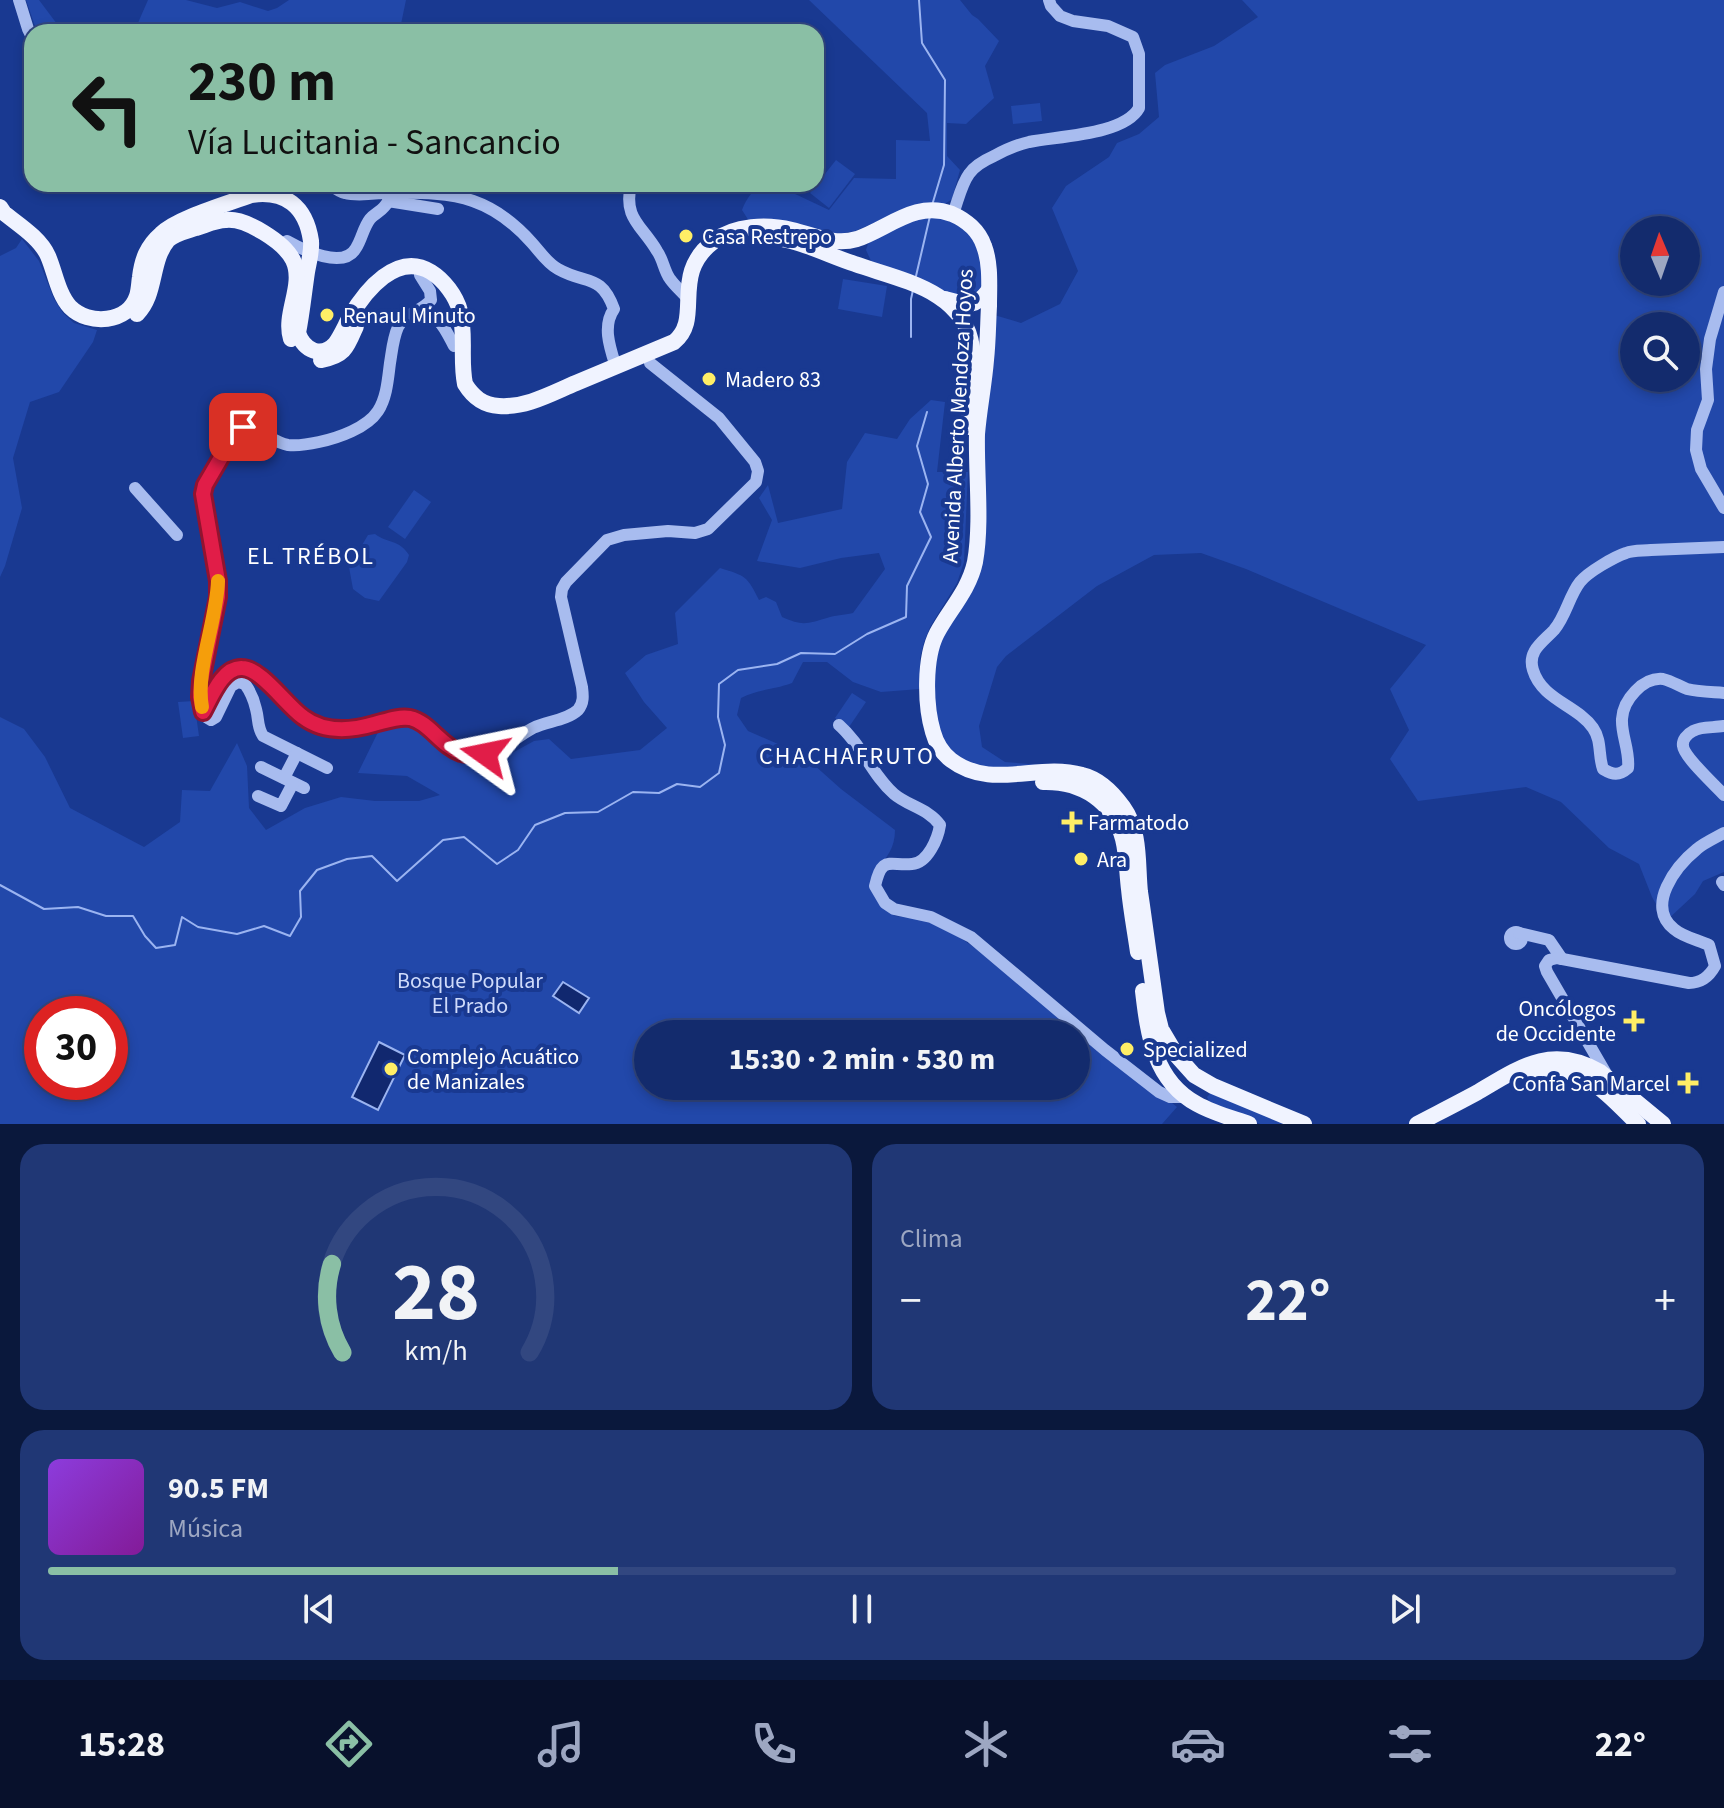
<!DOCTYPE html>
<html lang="es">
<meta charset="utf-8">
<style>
body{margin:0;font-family:"Source Sans 3",sans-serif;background:#203775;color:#f1f3f6;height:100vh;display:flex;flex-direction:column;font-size:30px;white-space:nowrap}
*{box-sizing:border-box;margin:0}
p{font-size:26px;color:#9da7c2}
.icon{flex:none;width:44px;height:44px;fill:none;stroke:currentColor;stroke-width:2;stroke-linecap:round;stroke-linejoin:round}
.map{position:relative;height:1124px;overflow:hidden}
.panel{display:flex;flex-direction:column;gap:20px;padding:20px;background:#0a183c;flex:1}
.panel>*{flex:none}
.top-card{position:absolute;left:24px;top:24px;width:800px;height:168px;border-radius:24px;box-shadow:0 4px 12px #0003,0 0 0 2px #324780;background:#8abfa5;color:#111;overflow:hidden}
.needle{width:52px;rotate:358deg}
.controls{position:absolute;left:1620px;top:216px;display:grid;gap:16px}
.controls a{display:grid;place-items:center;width:80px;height:80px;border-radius:50%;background:#132b6d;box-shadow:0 4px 12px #0003,0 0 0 2px #324780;font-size:40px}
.speed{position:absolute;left:24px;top:996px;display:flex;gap:16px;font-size:40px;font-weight:700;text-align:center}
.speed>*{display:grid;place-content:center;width:104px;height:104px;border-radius:50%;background:#132b6d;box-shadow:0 4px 12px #0003,0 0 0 2px #324780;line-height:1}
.speed .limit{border:12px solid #d22;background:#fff;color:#111}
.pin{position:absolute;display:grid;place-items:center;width:68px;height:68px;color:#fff;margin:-34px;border-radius:16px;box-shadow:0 4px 12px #0006}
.me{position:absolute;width:88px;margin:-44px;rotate:282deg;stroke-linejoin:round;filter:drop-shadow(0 0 6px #0008)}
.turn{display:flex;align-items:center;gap:28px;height:168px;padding:0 32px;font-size:36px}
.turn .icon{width:104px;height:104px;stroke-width:2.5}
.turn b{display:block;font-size:56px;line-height:68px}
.big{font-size:60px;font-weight:700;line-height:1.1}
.panel .card{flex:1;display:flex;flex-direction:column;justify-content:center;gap:12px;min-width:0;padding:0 28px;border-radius:24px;background:#203775}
.panel .dial{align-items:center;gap:0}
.dial svg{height:208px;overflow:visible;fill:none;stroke:#324780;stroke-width:7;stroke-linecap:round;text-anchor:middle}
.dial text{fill:#f1f3f6;stroke:none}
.song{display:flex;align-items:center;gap:24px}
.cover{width:96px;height:96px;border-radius:12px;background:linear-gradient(135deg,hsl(270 70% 55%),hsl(290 70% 35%))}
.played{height:8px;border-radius:4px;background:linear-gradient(90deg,#8abfa5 35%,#324780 35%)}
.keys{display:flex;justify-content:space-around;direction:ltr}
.heat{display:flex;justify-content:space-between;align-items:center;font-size:44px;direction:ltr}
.panel .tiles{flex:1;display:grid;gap:20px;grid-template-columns:1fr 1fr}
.card:last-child{grid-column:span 2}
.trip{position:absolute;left:634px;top:1020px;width:456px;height:80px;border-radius:40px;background:#132b6d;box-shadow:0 4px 12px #0003,0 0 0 2px #324780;font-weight:700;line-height:80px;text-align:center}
.dock{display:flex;height:128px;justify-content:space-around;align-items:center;background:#08112c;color:#9da7c2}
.dock .icon{width:56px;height:56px}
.dock .current{color:#8abfa5}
.dock b{font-size:36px;color:#f1f3f6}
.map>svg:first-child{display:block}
.green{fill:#2248aa;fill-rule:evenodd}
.water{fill:#11286f;stroke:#9bb4f1;stroke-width:2}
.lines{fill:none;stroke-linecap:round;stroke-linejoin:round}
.stream{stroke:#9bb4f1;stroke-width:2}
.minor{stroke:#a8bcef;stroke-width:12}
.major{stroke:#f0f3ff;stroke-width:16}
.route-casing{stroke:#92132f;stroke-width:20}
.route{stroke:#e11d48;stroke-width:14}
.slow{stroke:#f59e0b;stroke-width:14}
.poi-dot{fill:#fe6;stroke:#193991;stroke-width:3}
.labels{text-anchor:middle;stroke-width:8;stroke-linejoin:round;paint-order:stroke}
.poi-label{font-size:22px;fill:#fff;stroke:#193991;text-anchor:start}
.street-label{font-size:22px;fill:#fff;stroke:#193991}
.park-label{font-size:22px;fill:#cfdbfb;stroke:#193991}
.neighbourhood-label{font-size:24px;letter-spacing:2px;fill:#fff;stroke:#193991}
</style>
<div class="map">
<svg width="1724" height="1124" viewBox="0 0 1724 1124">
<rect width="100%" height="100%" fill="#193991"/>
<g class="green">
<path d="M26 0H39L57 24 59 32H37Z"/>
<path d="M148 0H186L217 8 240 2 268 11 277 8 289 0H406L401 24 396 32H134Z"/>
<path d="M809 0H960L972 15 978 19 999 41 985 66 994 98 966 124 947 123V156L960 170 952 199 945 204 921 203 855 231 832 235 749 221 742 210C748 194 757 184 774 184L829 210 854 178 896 179V140L930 141 927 113Z"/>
<path d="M1242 0H1724V872L1703 881 1695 894 1666 921 1652 897 1639 864 1609 848 1561 802 1526 787 1418 801 1390 759 1409 730 1390 689 1426 645 1246 569 1201 553 1154 555 1097 586 1006 656 997 667 979 726 982 747 1005 762 1041 765 1013 774 947 756 928 710 929 661 967 587 977 436 991 314 1021 323 1060 304 1078 271 1052 208 1066 186 1109 157 1117 143 1139 134 1159 117 1155 73 1165 65 1214 46 1258 17ZM1634 230H1686V282H1634ZM1634 326H1686V378H1634Z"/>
<path d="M1040 103 1042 121 1013 124 1011 106Z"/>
<path d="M836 160 855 174 829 208 810 193Z"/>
<path d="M945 217 960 223 981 247 984 292 961 299 872 263 866 250 870 238 905 220Z"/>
<path d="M22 239 39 261 54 299 63 313 74 323 97 330 93 342 59 392 30 402 13 458 22 508 5 566 0 577V256L16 248Z"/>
<path d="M843 279 887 286 882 317 838 309Z"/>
<path d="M931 400 945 402 937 472H968L964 562 957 583 930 627 924 642 920 658V689L881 692 853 682 827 662H803L792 683C773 690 759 689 741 698L737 715 748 731 787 748 813 764 841 789 895 830C895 848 887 857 876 870L882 907 895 916 926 920 953 933 996 962 1177 1107 1162 1124H0V717L24 729 45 757 70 808 144 847 180 822 182 790 210 791 237 743 247 766 249 808 266 830 305 808 341 797 375 801H419L440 795 407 776 358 773 380 728 410 726 418 730 438 750 465 762 503 758 534 741 549 739 571 759 640 750 667 728 644 702 625 673 646 655 678 644 675 613 720 568C746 576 747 576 759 600L766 597 776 602 782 617C802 626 807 624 827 618 835 615 844 615 853 613L885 569 879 553 841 558 800 568 757 561 772 520 759 498 768 485 778 523 842 509 847 462 865 433 897 439 910 419ZM42 1014H110V1082H42ZM648 1034H1076V1086H648Z"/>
<path d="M414 490 431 502 405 539 388 527Z"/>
<path d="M375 534C388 544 399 539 409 555L407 562 379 601 365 598 353 589 349 567 368 535Z"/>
<path d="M852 693 866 702 849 727 835 718Z"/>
<path d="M194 701 199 736 183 738 178 702Z"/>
<path d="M1210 1094H1213L1290 1124H1260L1209 1101 1207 1097Z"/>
</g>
<g class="water">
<path d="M563 982 589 998 579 1013 553 996Z"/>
<path d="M379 1042 405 1055 378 1110 352 1097Z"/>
</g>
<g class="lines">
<g class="stream">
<path d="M919 0 922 43 945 80 944 165 933 202"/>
<path d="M916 276 930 216"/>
<path d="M911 337V299L913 290"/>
<path d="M0 885 44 909 78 907 106 916H133L145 936 156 948 175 945 182 917 198 927 237 934 264 926 290 936 301 917 300 891 317 870 347 859 372 856 397 881 443 840 464 837 497 864 518 850 535 825 565 813 598 812 633 792 659 793 677 784 700 787 719 773 725 745 718 717 719 684 738 670 777 664 801 653 835 654 867 634 906 617 907 586 931 537 920 512 928 484 917 446 927 412"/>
</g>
<g class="minor">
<path d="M19 0 28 29 32 37"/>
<path d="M330 184C335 188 339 192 345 193 356 196 371 194 382 193 411 193 446 191 473 201 496 209 517 226 532 243 541 253 547 263 558 269 586 285 601 273 614 309 602 326 610 348 616 367"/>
<path d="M631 184C623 219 642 225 657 251 663 259 664 271 670 279 675 286 682 292 687 298"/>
<path d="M388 201 438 209"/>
<path d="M953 214C958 201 961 185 969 174 975 165 985 160 994 156 1005 150 1016 145 1029 142 1058 136 1124 135 1139 108V54L1133 37 1108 26 1073 21 1060 16 1051 6 1049 0"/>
<path d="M287 241C303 250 344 270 356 248 362 239 363 228 370 219 374 214 380 212 384 207 390 201 393 192 395 184"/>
<path d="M1724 292 1710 339 1706 369 1708 400 1697 430 1696 450 1701 469 1724 508"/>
<path d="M416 313C439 312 445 329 454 346"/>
<path d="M135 488 177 535"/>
<path d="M1724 547C1700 548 1675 549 1651 550 1643 551 1634 550 1626 553 1614 557 1588 572 1580 582 1569 596 1566 616 1554 630 1543 642 1527 651 1533 670 1542 700 1577 705 1593 728 1602 741 1598 755 1603 769 1613 775 1619 776 1628 768 1630 751 1621 735 1622 719 1623 700 1643 677 1663 679 1672 681 1679 686 1687 689 1699 692 1712 692 1724 693"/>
<path d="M203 712C210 699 224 668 241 667 260 667 271 688 283 700 296 712 310 724 328 729 355 735 380 716 406 718 429 720 440 746 461 753 465 754 469 754 473 754 505 753 509 741 533 728 547 721 566 721 578 710 584 703 583 695 582 687L561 597 562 589 566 582 607 540 624 535 668 531 695 533 708 529 756 482 758 471 755 462 719 418 650 363"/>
<path d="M839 725C862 745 872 775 894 794 908 806 929 809 940 825 938 838 928 863 912 864 889 866 882 855 875 886L885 903 894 909 931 917 971 937 1105 1050 1159 1092 1170 1097H1185"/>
<path d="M1724 726C1714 728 1702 726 1693 731 1687 734 1682 740 1683 746 1684 757 1716 786 1724 795"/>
<path d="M261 767 304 788"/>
<path d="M327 768 263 736C257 727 259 720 256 709 254 700 250 691 245 684L238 682 231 686 216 717 211 720C206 717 205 717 202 711 191 682 219 618 218 583 217 558 208 529 204 505L205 485 237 430C255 422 270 442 288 445 298 446 310 444 319 442 338 438 367 428 378 411 387 397 388 378 390 363 392 351 393 338 398 327 405 313 422 311 431 300L430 291 420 275"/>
<path d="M284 778 297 753"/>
<path d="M258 796 281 806 293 783"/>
<path d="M1722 882 1724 885"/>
<circle cx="1516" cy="938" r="6"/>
<path d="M1519 933 1549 940 1562 959"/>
<path d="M1608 1077 1547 972 1545 966 1549 960 1557 958 1689 983C1701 983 1709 977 1715 966L1709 945C1698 940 1683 937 1674 929 1645 906 1676 866 1697 849 1704 843 1715 838 1724 833"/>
</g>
<g class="major">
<path d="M0 207 4 213C19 225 40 238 48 256 55 272 58 294 70 307 89 326 128 323 137 296 139 290 139 283 140 277 142 260 147 246 161 234 177 218 227 204 251 195 285 190 306 206 311 241 312 251 309 261 307 272 304 292 302 313 298 333 304 350 321 359 335 344 341 336 345 326 350 317 365 291 397 251 431 272 444 280 456 296 460 311 466 335 460 360 465 384 473 397 483 405 499 406 526 408 552 393 576 383 609 369 641 356 674 342 704 318 669 275 714 241 735 225 767 224 792 230 814 235 833 246 857 239 889 228 916 200 952 214 966 220 979 231 984 246 991 264 989 287 989 306 988 324 988 342 986 360 984 385 979 409 977 434 976 474 982 523 975 562 969 590 950 609 937 633 924 658 925 705 933 732 936 743 942 753 951 760 992 791 1037 762 1082 775 1099 779 1113 793 1123 807 1141 832 1137 864 1140 892 1146 932 1151 972 1157 1013L1161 1029 1177 1056 1194 1075 1213 1086 1304 1124"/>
<path d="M768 237C798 239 827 255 855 264 900 280 965 290 972 348 975 374 969 402 968 427"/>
<path d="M945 299C966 305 975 309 989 290"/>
<path d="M137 314C157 294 150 261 168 240 176 233 187 231 196 228 206 225 216 220 226 220 246 218 284 242 293 260 305 285 283 313 291 339"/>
<path d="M321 360C345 356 347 347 356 326"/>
<path d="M1043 782C1082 781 1113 801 1123 839 1127 855 1127 873 1129 889 1131 910 1135 931 1138 952"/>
<path d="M1143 991C1148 1034 1154 1081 1197 1104 1213 1113 1232 1118 1249 1124"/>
<path d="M1527 1075C1576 1055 1607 1094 1638 1124"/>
<path d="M1417 1124C1438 1113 1458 1103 1478 1092 1520 1067 1552 1044 1600 1072L1663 1124"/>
</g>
</g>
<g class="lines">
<g class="route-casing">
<path id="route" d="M243 427 237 430 205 485 203 494 218 581V597L201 681 200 697 203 712C211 698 222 667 242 668 261 668 286 705 303 717 324 733 350 731 374 724 386 721 398 716 410 718 429 722 441 746 461 753 468 755 477 754 485 754"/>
</g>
<use href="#route" class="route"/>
<path class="slow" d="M202 707C195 671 217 620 218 581"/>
</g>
<g class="poi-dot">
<circle cx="686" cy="236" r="8"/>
<circle cx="327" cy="315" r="8"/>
<circle cx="709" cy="379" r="8"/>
<path d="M1068 810h8v8h8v8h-8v8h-8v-8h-8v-8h8z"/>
<circle cx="1081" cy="859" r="8"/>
<path d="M1630 1009h8v8h8v8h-8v8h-8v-8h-8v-8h8z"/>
<circle cx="1127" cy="1049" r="8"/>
<circle cx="391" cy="1069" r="8"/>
<path d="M1684 1071h8v8h8v8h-8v8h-8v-8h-8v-8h8z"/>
</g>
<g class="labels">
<g class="poi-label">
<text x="702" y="244">Casa Restrepo</text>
<text x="343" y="323">Renaul Minuto</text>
<text x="725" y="387">Madero 83</text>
<text x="1088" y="830">Farmatodo</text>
<text x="1097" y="867">Ara</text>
<text x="1616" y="1016" text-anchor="end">Oncólogos<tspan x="1616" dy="25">de Occidente</tspan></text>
<text x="1143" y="1057">Specialized</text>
<text x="407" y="1064">Complejo Acuático<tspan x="407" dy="25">de Manizales</tspan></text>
<text x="1670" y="1091" text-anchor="end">Confa San Marcel</text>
</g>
<g class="street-label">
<text transform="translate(957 416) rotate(-87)" y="8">Avenida Alberto Mendoza Hoyos</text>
</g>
<g class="park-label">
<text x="470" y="988">Bosque Popular<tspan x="470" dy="25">El Prado</tspan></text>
</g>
<g class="neighbourhood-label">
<text x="311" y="564">EL TRÉBOL</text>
<text x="847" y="764">CHACHAFRUTO</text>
</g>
</g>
</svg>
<div class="controls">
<a><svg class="needle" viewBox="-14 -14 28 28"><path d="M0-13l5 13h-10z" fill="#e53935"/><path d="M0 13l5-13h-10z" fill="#9da7c2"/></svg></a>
<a><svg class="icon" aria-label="search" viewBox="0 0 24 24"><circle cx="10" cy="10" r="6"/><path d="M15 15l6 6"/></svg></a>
</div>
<div class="speed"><div class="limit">30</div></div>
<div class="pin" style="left:243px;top:427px;background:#d93025"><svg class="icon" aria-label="arrive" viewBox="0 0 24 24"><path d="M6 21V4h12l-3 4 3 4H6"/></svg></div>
<svg class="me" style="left:485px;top:754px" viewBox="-20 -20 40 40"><path d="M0-17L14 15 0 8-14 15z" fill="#e11d48" stroke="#fff" stroke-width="4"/></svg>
<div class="trip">15:30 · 2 min · 530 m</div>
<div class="top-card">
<div class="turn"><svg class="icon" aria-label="left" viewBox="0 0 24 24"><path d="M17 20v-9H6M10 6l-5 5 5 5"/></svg><div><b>230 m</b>Vía Lucitania - Sancancio</div></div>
</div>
</div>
<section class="panel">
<div class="tiles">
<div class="card dial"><svg viewBox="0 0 100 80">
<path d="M14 69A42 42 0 1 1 86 69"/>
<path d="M14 69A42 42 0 0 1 10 35" stroke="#8abfa5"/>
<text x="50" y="56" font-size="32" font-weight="700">28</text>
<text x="50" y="72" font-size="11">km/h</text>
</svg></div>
<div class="card"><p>Clima</p>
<div class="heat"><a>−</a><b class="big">22°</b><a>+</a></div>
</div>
<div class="card">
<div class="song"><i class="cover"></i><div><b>90.5 FM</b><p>Música</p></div></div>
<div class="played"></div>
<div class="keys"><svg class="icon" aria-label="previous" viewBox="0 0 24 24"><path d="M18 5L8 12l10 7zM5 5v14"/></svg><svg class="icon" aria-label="pause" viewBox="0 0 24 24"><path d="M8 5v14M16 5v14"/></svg><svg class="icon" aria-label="next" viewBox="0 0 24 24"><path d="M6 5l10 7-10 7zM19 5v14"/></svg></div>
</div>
</div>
</section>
<nav class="dock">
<b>15:28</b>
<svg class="icon current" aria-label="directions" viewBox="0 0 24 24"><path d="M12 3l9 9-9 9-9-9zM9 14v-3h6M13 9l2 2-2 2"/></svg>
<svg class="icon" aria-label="music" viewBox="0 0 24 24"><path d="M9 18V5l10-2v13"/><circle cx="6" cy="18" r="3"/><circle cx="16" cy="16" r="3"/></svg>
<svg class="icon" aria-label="phone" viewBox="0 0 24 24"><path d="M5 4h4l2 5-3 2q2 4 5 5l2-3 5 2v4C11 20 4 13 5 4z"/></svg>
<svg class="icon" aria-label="climate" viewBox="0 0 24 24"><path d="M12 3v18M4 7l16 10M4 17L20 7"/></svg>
<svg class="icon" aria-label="car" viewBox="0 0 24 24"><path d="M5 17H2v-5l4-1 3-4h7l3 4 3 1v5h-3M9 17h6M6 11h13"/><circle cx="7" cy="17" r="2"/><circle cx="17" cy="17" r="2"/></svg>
<svg class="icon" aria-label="filters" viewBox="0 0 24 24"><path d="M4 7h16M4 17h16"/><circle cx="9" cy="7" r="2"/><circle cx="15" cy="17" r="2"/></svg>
<b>22°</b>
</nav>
